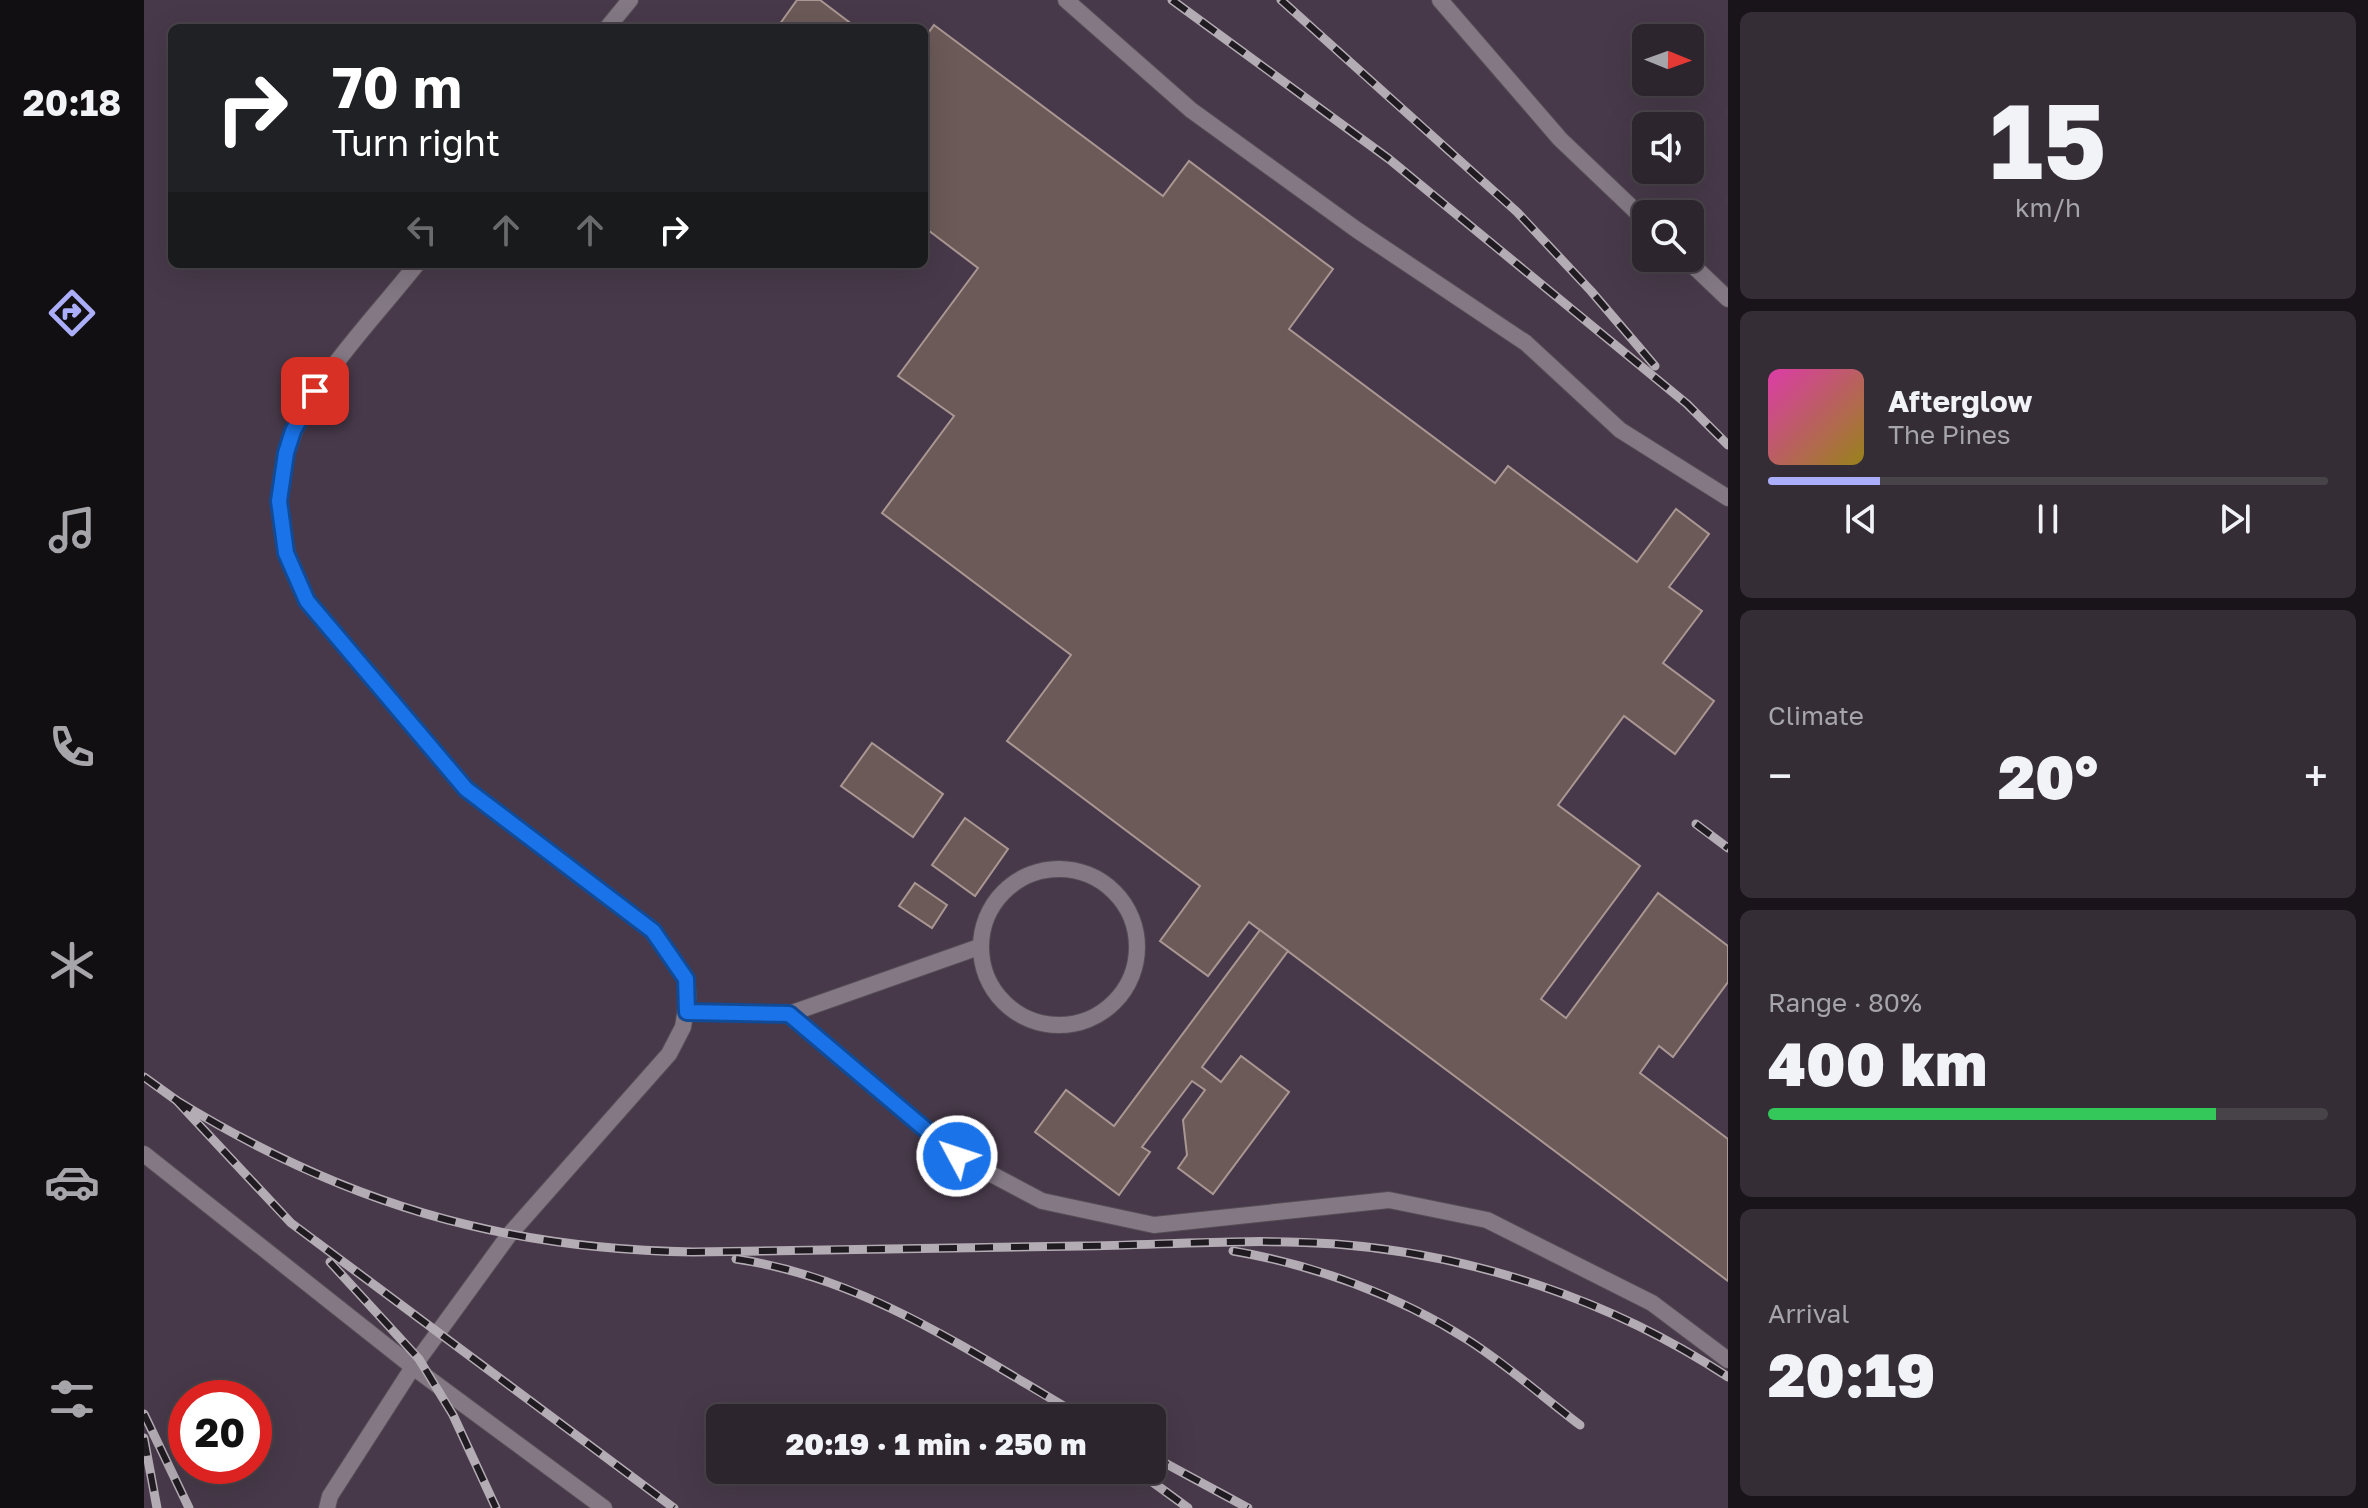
<!DOCTYPE html>
<meta charset="utf-8">
<style>
body{margin:0;font-family:"Golos Text",sans-serif;background:#342d35;color:#f1f3f6;height:100vh;display:flex;flex-direction:column;font-size:30px;white-space:nowrap}
*{box-sizing:border-box;margin:0}
p{font-size:26px;color:#a6a5aa}
.icon{flex:none;width:44px;height:44px;fill:none;stroke:currentColor;stroke-width:2;stroke-linecap:round;stroke-linejoin:round}
.map{position:relative;flex:1;overflow:hidden}
.side{display:flex;flex-direction:column;gap:12px;padding:12px;background:#181419;width:640px}
.side>*{flex:none}
.guide{position:absolute;left:24px;top:24px;width:760px;height:244px;border-radius:12px;box-shadow:0 8px 32px #0002,0 0 0 2px #484249;background:#202124;color:#fff;overflow:hidden}
.needle{width:52px;rotate:91deg}
.tools{position:absolute;left:1488px;top:24px;display:grid;gap:16px}
.tools a{display:grid;place-items:center;width:72px;height:72px;border-radius:12px;background:#2c252d;box-shadow:0 8px 32px #0002,0 0 0 2px #484249;font-size:40px}
.speed{position:absolute;left:24px;top:1380px;display:flex;gap:16px;font-size:40px;font-weight:700;text-align:center}
.speed>*{display:grid;place-content:center;width:104px;height:104px;border-radius:50%;background:#2c252d;box-shadow:0 8px 32px #0002,0 0 0 2px #484249;line-height:1}
.speed .limit{border:12px solid #d22;background:#fff;color:#111}
.pin{position:absolute;display:grid;place-items:center;width:68px;height:68px;color:#fff;margin:-34px;border-radius:16px;box-shadow:0 4px 12px #0006}
.me{position:absolute;width:88px;margin:-44px;rotate:310deg;stroke-linejoin:round;filter:drop-shadow(0 0 6px #0008)}
.turn{display:flex;align-items:center;gap:28px;height:168px;padding:0 32px;font-size:36px}
.turn .icon{width:104px;height:104px;stroke-width:2.5}
.turn b{display:block;font-size:56px;line-height:68px}
.lanes{display:flex;align-items:center;height:76px;padding:0 32px;background:#0003;justify-content:center;gap:40px;direction:ltr}
.lanes .off{opacity:.35}
.big{font-size:60px;font-weight:800;line-height:1.1}
.side .widget{flex:1;display:flex;flex-direction:column;justify-content:center;gap:12px;min-width:0;padding:0 28px;border-radius:12px;background:#342d35}
.side .dial{align-items:center;gap:0}
.dial b{font-size:104px;line-height:1}
.song{display:flex;align-items:center;gap:24px}
.cover{width:96px;height:96px;border-radius:12px;background:linear-gradient(135deg,hsl(320 70% 55%),hsl(50 70% 35%))}
.played{height:8px;border-radius:4px;background:linear-gradient(90deg,#abaffb 20%,#484249 20%)}
.keys{display:flex;justify-content:space-around;direction:ltr}
.heat{display:flex;justify-content:space-between;align-items:center;font-size:44px;direction:ltr}
.charge{height:12px;border-radius:6px;background:linear-gradient(90deg,#34c759 80%,#484249 0)}
.trip{position:absolute;left:562px;top:1404px;width:460px;height:80px;border-radius:12px;background:#2c252d;box-shadow:0 8px 32px #0002,0 0 0 2px #484249;font-weight:800;line-height:80px;text-align:center}
main{display:flex;flex:1;min-height:0}
.dock{display:flex;flex-direction:column;width:144px;justify-content:space-around;align-items:center;background:#120f12;color:#a6a5aa}
.dock .icon{width:56px;height:56px}
.dock .current{color:#abaffb}
.dock b{font-size:36px;color:#f1f3f6}
.map>svg:first-child{display:block}
.built{fill:#473949;fill-rule:evenodd}
.building{fill:#6b5a57;stroke:#aa9794;stroke-width:2}
.lines{fill:none;stroke-linecap:round;stroke-linejoin:round}
.service-casing{stroke:#554d56;stroke-width:18}
.service{stroke:#837884;stroke-width:16}
.rail-casing{stroke:#b4acb4;stroke-width:9}
.rail{stroke:#1f1b20;stroke-width:6;stroke-dasharray:18;stroke-linecap:butt}
.route-casing{stroke:#114b97;stroke-width:20}
.route{stroke:#1a73e8;stroke-width:14}
</style>
<main>
<nav class="dock">
<b>20:18</b>
<svg class="icon current" aria-label="directions" viewBox="0 0 24 24"><path d="M12 3l9 9-9 9-9-9zM9 14v-3h6M13 9l2 2-2 2"/></svg>
<svg class="icon" aria-label="music" viewBox="0 0 24 24"><path d="M9 18V5l10-2v13"/><circle cx="6" cy="18" r="3"/><circle cx="16" cy="16" r="3"/></svg>
<svg class="icon" aria-label="phone" viewBox="0 0 24 24"><path d="M5 4h4l2 5-3 2q2 4 5 5l2-3 5 2v4C11 20 4 13 5 4z"/></svg>
<svg class="icon" aria-label="climate" viewBox="0 0 24 24"><path d="M12 3v18M4 7l16 10M4 17L20 7"/></svg>
<svg class="icon" aria-label="car" viewBox="0 0 24 24"><path d="M5 17H2v-5l4-1 3-4h7l3 4 3 1v5h-3M9 17h6M6 11h13"/><circle cx="7" cy="17" r="2"/><circle cx="17" cy="17" r="2"/></svg>
<svg class="icon" aria-label="filters" viewBox="0 0 24 24"><path d="M4 7h16M4 17h16"/><circle cx="9" cy="7" r="2"/><circle cx="15" cy="17" r="2"/></svg>
</nav>
<div class="map">
<svg width="1584" height="1508" viewBox="0 0 1584 1508">
<rect width="100%" height="100%" fill="#3b313c"/>
<path class="built" d="M0 0H1584V1508H0ZM28 28H780V264H28ZM1502 38H1546V82H1502ZM1502 126H1546V170H1502ZM1502 214H1546V258H1502ZM42 1398H110V1466H42ZM576 1418H1008V1470H576Z"/>
<g class="building">
<path d="M653 0H676L713 28H633Z"/>
<path d="M790 25 1019 196 1045 161 1189 269 1145 329 1351 483 1364 466 1493 562 1532 509 1565 534 1525 587 1558 611 1519 663 1570 701 1531 754 1480 716 1414 805 1496 866 1397 999 1422 1018 1514 893 1584 946V982L1529 1057 1515 1046 1496 1073 1584 1139V1281L1105 922 1064 976 1016 941 1056 886 863 741 927 655 738 513 810 416 754 376 834 268 780 227V39Z"/>
<path d="M728 743 799 794 769 837 697 786Z"/>
<path d="M821 818 864 849 831 896 788 865Z"/>
<path d="M771 883 803 905 788 928 755 906Z"/>
<path d="M1116 930 1144 951 1058 1067 1077 1082 1097 1056 1145 1092 1069 1194 1034 1168 1043 1155 1039 1120 1061 1090 1048 1081 998 1147 1006 1152 975 1195 891 1132 922 1090 970 1126Z"/>
</g>
<g class="lines">
<g class="service-casing">
<g id="service">
<path d="M922 0 1047 110 1213 230 1382 343 1476 430 1584 498"/>
<path d="M1296 0 1416 139 1502 221"/>
<path d="M463 28 486 0"/>
<path d="M1541 258 1584 299"/>
<circle cx="915" cy="947" r="78"/>
<path d="M543 1012 645 1014 813 1156 898 1201 1010 1225 1245 1200 1343 1220 1508 1303 1584 1360"/>
<path d="M645 1014 835 947"/>
<path d="M0 1154 269 1367 460 1508"/>
<path d="M183 1508 186 1496 269 1367 365 1235 525 1054 539 1027 544 996 542 979 509 931 322 789 163 601C86 454 187 372 273 264"/>
</g>
</g>
<use href="#service" class="service"/>
<g class="rail-casing">
<g id="rail">
<path d="M1028 0 1245 159 1543 404 1584 445"/>
<path d="M1137 0 1373 212 1447 291 1511 366"/>
<path d="M1552 824 1584 848"/>
<path d="M0 1077 32 1100 147 1223 530 1508"/>
<path d="M32 1100C198 1202 354 1249 549 1252 678 1250 808 1248 937 1246 1021 1245 1107 1238 1192 1244 1331 1255 1467 1300 1584 1377"/>
<path d="M1089 1251C1170 1265 1254 1295 1324 1340 1363 1365 1399 1397 1436 1425"/>
<path d="M592 1259C723 1278 829 1354 940 1418"/>
<path d="M186 1262 275 1359 309 1415 352 1508"/>
<path d="M0 1414 45 1508"/>
<path d="M0 1438 13 1508"/>
<path d="M1008 1456 1104 1508"/>
<path d="M992 1470 1044 1508"/>
</g>
</g>
<use href="#rail" class="rail"/>
</g>
<g class="lines">
<g class="route-casing">
<path id="route" d="M171 391 149 431 142 453 135 501 142 553 163 601 322 789 509 931 542 979 543 1012 645 1014 813 1156"/>
</g>
<use href="#route" class="route"/>
</g>
</svg>
<div class="tools">
<a><svg class="needle" viewBox="-14 -14 28 28"><path d="M0-13l5 13h-10z" fill="#e53935"/><path d="M0 13l5-13h-10z" fill="#a6a5aa"/></svg></a>
<a><svg class="icon" aria-label="sound" viewBox="0 0 24 24"><path d="M4 9h4l5-4v14l-5-4H4zM17 9q2 3 0 6"/></svg></a>
<a><svg class="icon" aria-label="search" viewBox="0 0 24 24"><circle cx="10" cy="10" r="6"/><path d="M15 15l6 6"/></svg></a>
</div>
<div class="speed"><div class="limit">20</div></div>
<div class="pin" style="left:171px;top:391px;background:#d93025"><svg class="icon" aria-label="arrive" viewBox="0 0 24 24"><path d="M6 21V4h12l-3 4 3 4H6"/></svg></div>
<svg class="me" style="left:813px;top:1156px" viewBox="-20 -20 40 40"><circle r="17" fill="#1a73e8" stroke="#fff" stroke-width="3"/><path d="M0-11L8 9 0 5-8 9z" fill="#fff"/></svg>
<div class="trip">20:19 · 1 min · 250 m</div>
<div class="guide">
<div class="turn"><svg class="icon" aria-label="right" viewBox="0 0 24 24"><path d="M7 20v-9h11M14 6l5 5-5 5"/></svg><div><b>70 m</b>Turn right</div></div>
<div class="lanes"><svg class="icon off" aria-label="left" viewBox="0 0 24 24"><path d="M17 20v-9H6M10 6l-5 5 5 5"/></svg><svg class="icon off" aria-label="ahead" viewBox="0 0 24 24"><path d="M12 20V5M6 11l6-6 6 6"/></svg><svg class="icon off" aria-label="ahead" viewBox="0 0 24 24"><path d="M12 20V5M6 11l6-6 6 6"/></svg><svg class="icon" aria-label="right" viewBox="0 0 24 24"><path d="M7 20v-9h11M14 6l5 5-5 5"/></svg></div>
</div>
</div>
<section class="side">
<div class="widget dial"><b>15</b><p>km/h</p></div>
<div class="widget">
<div class="song"><i class="cover"></i><div><b>Afterglow</b><p>The Pines</p></div></div>
<div class="played"></div>
<div class="keys"><svg class="icon" aria-label="previous" viewBox="0 0 24 24"><path d="M18 5L8 12l10 7zM5 5v14"/></svg><svg class="icon" aria-label="pause" viewBox="0 0 24 24"><path d="M8 5v14M16 5v14"/></svg><svg class="icon" aria-label="next" viewBox="0 0 24 24"><path d="M6 5l10 7-10 7zM19 5v14"/></svg></div>
</div>
<div class="widget"><p>Climate</p>
<div class="heat"><a>−</a><b class="big">20°</b><a>+</a></div>
</div>
<div class="widget"><p>Range · 80%</p><b class="big">400 km</b><div class="charge"></div></div>
<div class="widget"><p>Arrival</p><b class="big">20:19</b></div>
</section>
</main>
